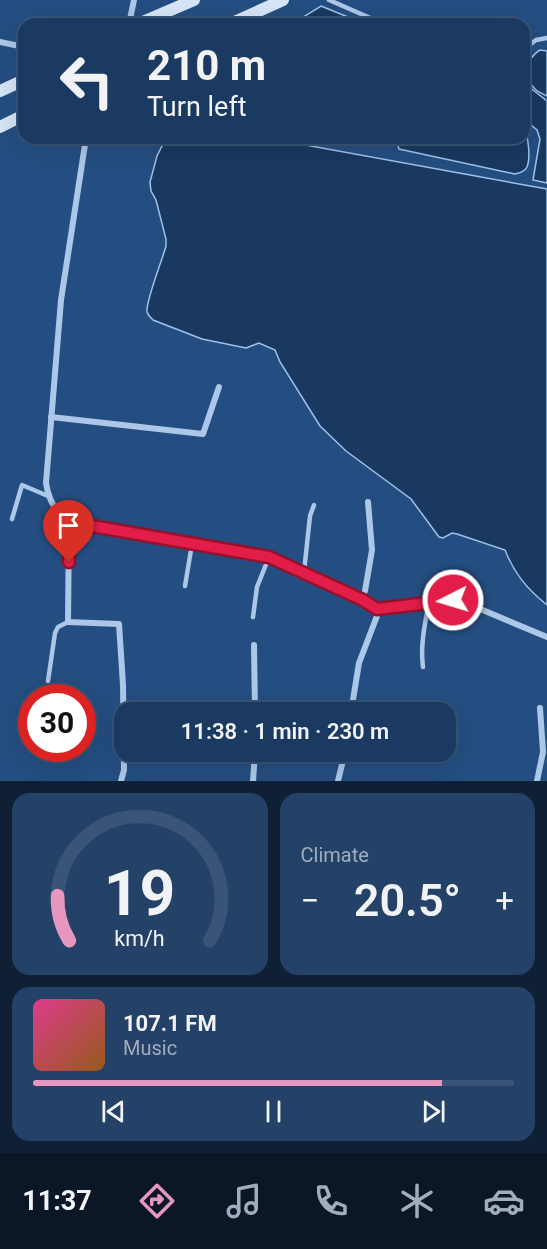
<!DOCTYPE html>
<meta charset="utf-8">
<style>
body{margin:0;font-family:Roboto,sans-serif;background:#244167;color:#f1f3f6;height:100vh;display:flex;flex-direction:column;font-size:22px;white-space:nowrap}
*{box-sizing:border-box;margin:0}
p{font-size:20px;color:#a0adbd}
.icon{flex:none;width:33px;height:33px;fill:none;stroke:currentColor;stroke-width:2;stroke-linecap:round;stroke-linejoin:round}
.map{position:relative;height:781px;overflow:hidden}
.side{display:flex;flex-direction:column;gap:12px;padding:12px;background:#0f2035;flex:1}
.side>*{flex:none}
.banner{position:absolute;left:18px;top:18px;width:512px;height:126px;border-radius:18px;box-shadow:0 6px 24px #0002,0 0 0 2px #395476;background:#1b3a61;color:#f1f3f6;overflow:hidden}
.speed{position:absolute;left:18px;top:684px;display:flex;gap:12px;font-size:30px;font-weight:700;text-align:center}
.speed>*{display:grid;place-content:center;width:78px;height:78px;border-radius:50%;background:#1b3a61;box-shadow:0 6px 24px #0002,0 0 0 2px #395476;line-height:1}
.speed .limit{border:9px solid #d22;background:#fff;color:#111}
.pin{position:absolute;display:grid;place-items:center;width:51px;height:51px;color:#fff;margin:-62px -26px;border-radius:50% 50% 50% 0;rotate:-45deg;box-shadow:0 0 6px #0007}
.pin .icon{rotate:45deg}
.me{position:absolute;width:66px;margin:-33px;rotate:265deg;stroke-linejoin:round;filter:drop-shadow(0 0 4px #0008)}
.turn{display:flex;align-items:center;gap:21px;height:126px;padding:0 30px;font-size:27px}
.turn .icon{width:78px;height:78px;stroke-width:2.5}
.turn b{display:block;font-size:42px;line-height:51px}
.big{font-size:45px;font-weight:600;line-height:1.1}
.side .tile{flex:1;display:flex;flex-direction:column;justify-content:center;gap:9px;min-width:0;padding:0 21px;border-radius:18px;background:#244167}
.side .dial{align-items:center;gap:0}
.dial svg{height:156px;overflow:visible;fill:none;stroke:#395476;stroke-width:7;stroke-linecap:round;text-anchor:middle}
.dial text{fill:#f1f3f6;stroke:none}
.song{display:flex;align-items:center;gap:18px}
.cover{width:72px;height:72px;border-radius:9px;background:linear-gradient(135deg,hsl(330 70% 55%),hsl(30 70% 35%))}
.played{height:6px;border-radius:3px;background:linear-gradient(90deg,#e797bd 85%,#395476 85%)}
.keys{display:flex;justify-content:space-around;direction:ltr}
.heat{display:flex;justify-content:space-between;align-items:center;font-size:33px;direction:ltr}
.side .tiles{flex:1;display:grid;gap:12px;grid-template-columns:1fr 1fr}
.tile:last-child{grid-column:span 2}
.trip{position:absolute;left:114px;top:702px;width:342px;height:60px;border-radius:18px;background:#1b3a61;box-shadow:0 6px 24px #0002,0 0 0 2px #395476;font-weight:600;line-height:60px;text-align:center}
.tab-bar{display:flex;height:96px;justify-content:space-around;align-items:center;background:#0b1727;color:#a0adbd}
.tab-bar .icon{width:42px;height:42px}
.tab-bar .active{color:#e797bd}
.tab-bar b{font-size:27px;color:#f1f3f6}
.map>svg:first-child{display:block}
.water{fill:#193961;stroke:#a0c2e8;stroke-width:1.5}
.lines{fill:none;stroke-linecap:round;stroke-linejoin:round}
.lane{stroke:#acc7e7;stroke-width:4.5}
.street{stroke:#acc7e7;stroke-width:6}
.secondary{stroke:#d5e4f6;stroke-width:12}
.route-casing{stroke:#92132f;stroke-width:15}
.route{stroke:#e11d48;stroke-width:10}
</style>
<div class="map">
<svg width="547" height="781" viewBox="0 0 547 781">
<rect width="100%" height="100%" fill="#244e81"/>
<g class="water">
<path d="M321 6 365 24H313L300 19Z"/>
<path d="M540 50 547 51V96L537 91 525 78C526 67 530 56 540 50Z"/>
<path d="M524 83 547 101V183L533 180 540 139 537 130 524 119Z"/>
<path d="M524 128C528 136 531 157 527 167 525 171 520 173 515 174L399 149 396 138H524Z"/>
<path d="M169 138H267L547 189V605C527 589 514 573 505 550L457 534 452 533 443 538 439 537 411 499 346 451 320 426 280 362 275 350 259 343 246 348 202 339 153 320C151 318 148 315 147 312 145 303 163 258 166 246V239L156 200 151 191 150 182 157 156 163 144Z"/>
</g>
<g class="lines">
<g class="lane">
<path d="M329 0 384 24"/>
<path d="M524 49 536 40 547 38"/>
<path d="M12 519 22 485 48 496"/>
<path d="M304 572 310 516 314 505"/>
<path d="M185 586 192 544"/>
<path d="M253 617 257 587 269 557"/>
<path d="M423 667C420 646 425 623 429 602"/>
<path d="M48 681 55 633 58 627 68 622"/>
</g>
<g class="street">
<path d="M129 24 134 0"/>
<path d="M0 42 24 47"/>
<path d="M86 138 61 300 46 483C49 502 58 518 77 525L269 557 363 600 377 609 442 600H453L466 603 547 637"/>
<path d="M51 417 203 434 219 387"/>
<path d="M69 522 68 622 119 624 123 685 124 770 121 781"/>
<path d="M365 591 372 550 368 502"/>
<path d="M254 645 255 712"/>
<path d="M351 712 359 663 377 616V609"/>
<path d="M253 781 255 752"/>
<path d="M338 781 345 752"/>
<path d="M537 781 543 752 540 708"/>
</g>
<g class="secondary">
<path d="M138 24 194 0"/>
<path d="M230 24 283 0"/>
<path d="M0 91 24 80"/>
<path d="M0 127 24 115"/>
</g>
</g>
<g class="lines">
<g class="route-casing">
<path id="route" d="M69 562V522L269 557 363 600 377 609 453 600"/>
</g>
<use href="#route" class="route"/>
</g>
</svg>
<div class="speed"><div class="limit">30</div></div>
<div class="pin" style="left:69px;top:562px;background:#d93025"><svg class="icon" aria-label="arrive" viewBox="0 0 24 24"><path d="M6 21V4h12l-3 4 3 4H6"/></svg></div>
<svg class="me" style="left:453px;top:600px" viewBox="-20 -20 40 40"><circle r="17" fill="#e11d48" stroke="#fff" stroke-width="3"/><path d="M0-11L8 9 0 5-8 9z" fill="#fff"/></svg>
<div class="trip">11:38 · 1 min · 230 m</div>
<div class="banner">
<div class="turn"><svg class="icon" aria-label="left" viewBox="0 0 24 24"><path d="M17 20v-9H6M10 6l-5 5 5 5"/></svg><div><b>210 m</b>Turn left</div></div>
</div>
</div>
<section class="side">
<div class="tiles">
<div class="tile dial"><svg viewBox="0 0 100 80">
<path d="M14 69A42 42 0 1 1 86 69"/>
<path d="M14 69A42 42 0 0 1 8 46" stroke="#e797bd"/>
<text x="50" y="56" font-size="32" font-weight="700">19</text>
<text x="50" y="72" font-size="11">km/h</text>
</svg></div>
<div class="tile"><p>Climate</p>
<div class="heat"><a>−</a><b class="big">20.5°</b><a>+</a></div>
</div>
<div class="tile">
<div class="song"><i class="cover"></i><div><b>107.1 FM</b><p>Music</p></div></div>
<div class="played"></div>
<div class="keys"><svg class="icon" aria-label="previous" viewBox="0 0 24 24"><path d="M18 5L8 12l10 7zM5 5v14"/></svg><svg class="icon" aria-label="pause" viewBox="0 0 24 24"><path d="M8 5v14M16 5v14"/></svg><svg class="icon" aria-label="next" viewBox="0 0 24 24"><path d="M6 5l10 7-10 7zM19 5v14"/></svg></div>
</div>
</div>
</section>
<nav class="tab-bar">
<b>11:37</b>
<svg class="icon active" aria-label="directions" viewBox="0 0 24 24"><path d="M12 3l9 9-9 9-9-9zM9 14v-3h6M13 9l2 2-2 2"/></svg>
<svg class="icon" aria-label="music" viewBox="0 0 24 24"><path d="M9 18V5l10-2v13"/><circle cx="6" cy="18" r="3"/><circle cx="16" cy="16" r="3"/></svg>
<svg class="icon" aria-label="phone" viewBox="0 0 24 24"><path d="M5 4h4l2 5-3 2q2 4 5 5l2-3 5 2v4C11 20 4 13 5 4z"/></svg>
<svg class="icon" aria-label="climate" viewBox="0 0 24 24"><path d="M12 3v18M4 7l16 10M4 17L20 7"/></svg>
<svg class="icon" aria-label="car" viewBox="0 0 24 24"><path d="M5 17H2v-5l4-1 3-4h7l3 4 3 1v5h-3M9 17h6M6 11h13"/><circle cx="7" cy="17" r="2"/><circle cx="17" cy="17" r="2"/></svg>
</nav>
